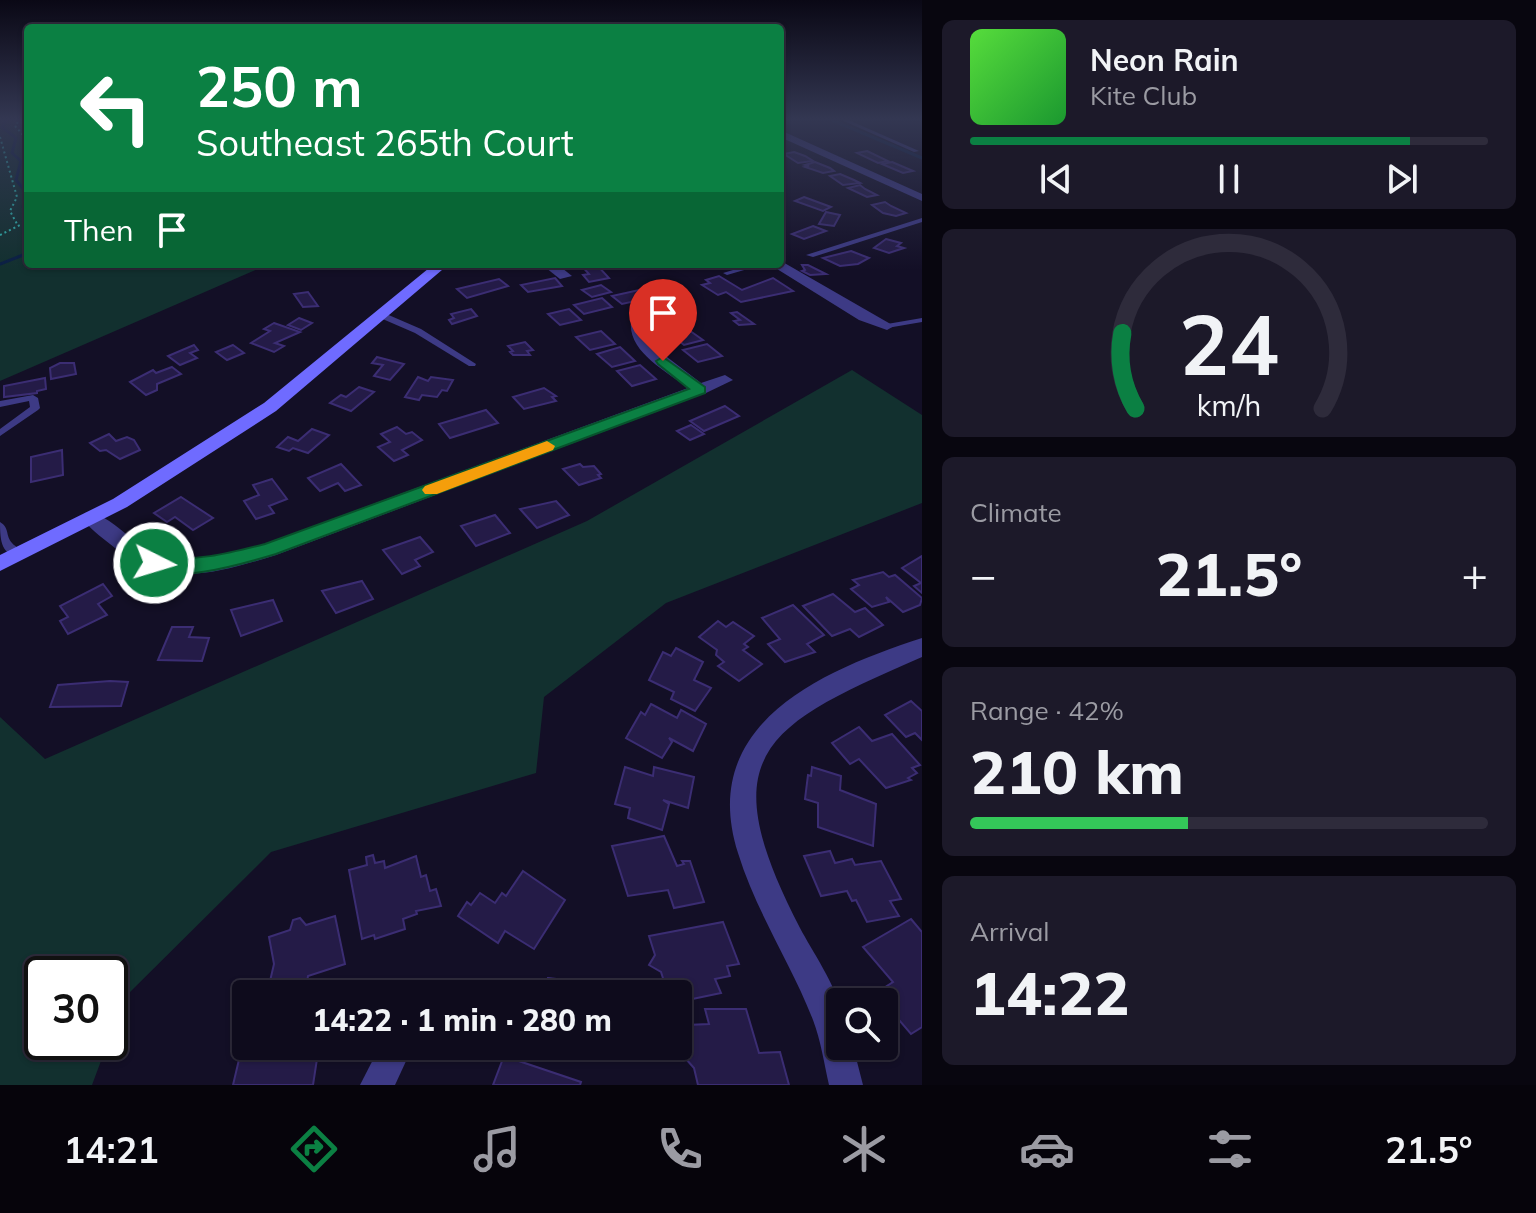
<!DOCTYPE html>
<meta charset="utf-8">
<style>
body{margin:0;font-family:Mulish,sans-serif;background:#1c1929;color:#f1f3f6;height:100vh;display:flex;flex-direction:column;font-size:30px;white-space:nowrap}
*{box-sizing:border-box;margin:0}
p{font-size:26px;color:#9b9ba3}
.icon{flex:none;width:44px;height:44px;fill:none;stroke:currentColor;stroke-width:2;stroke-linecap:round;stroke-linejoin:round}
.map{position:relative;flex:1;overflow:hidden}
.drawer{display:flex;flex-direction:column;gap:20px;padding:20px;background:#08060f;width:614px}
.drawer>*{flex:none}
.hud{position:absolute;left:24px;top:24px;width:760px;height:244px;border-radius:8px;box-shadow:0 2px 6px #0004,0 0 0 2px #2e2b3b;background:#0b8043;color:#fff;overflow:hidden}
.fabs{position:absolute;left:826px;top:988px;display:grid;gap:16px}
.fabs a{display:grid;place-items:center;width:72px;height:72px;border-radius:8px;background:#0e0b1c;box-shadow:0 2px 6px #0004,0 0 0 2px #2e2b3b;font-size:40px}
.speed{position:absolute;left:24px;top:956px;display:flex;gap:16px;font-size:40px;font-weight:700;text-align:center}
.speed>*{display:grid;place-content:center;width:104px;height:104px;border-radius:50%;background:#0e0b1c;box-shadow:0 2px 6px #0004,0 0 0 2px #2e2b3b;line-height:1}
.speed .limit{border:4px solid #111;border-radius:12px;background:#fff;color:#111}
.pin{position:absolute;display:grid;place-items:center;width:68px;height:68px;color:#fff;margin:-82px -34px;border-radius:50% 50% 50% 0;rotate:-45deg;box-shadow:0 0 8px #0007}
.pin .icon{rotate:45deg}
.me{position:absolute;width:88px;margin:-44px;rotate:95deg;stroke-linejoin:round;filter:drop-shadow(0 0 6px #0008)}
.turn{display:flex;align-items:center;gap:28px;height:168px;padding:0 40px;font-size:36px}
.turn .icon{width:104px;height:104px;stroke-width:2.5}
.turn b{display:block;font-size:56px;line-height:68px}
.then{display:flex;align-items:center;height:76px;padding:0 40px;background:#0003;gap:16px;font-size:30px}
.big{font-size:60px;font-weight:800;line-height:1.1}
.drawer .tile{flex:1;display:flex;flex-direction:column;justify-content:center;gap:12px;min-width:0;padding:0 28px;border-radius:12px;background:#1c1929}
.drawer .dial{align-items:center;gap:0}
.dial svg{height:208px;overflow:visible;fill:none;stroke:#2e2b3b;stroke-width:7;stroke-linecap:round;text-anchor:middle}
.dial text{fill:#f1f3f6;stroke:none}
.song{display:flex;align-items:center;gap:24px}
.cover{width:96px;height:96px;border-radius:12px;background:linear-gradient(135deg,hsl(110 70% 55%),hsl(130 70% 35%))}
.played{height:8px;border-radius:4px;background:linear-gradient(90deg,#0b8043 85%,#2e2b3b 85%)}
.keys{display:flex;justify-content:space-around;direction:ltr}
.heat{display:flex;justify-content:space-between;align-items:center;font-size:44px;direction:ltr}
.charge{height:12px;border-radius:6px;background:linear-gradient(90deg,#34c759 42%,#2e2b3b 0)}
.trip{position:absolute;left:232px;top:980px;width:460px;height:80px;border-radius:8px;background:#0e0b1c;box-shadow:0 2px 6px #0004,0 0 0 2px #2e2b3b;font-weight:800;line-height:80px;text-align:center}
.dock{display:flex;height:128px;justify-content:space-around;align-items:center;background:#06040b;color:#9b9ba3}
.dock .icon{width:56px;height:56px}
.dock .active{color:#0b8043}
.dock b{font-size:36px;color:#f1f3f6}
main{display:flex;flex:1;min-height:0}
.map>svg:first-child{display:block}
.green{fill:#12302f}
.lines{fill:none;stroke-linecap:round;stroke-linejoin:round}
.stream{stroke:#0a1f44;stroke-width:3}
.building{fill:#241b47;stroke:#3b2d73;stroke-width:2}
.path{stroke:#2fb8b0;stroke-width:2;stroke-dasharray:2 3;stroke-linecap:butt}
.lane{fill:#3d3a85;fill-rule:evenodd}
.street{fill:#3d3a85;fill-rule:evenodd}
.secondary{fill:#6f6bff;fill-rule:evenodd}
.route{fill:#0b8043;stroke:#07532c;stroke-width:2}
.slow{fill:#f59e0b}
</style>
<main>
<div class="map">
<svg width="922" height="1085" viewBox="0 0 922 1085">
<rect width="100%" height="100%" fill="#130f26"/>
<g class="green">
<path d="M0 118H28V264H269L0 381Z"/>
<path d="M852 370 922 415V503L666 603 544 697 536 773 271 852 125 997 110 1037V974H42V1042H108L92 1085H0V717L45 759 587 521Z"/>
</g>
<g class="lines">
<g class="stream">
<path d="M7 118 2 127 16 138 12 153 21 161 16 180 26 192 23 207 28 212"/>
<path d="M827 118 922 158"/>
<path d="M0 264 28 253"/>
</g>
</g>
<g class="building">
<path d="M867 151 888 161 878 163 857 153Z"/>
<path d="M794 152 805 156 813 161 798 163 784 154Z"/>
<path d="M815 162 830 168 834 171 823 173 805 167 809 166 805 165Z"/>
<path d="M892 162 913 171 903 173 882 164Z"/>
<path d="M840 174 854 180 860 183 843 185 830 176Z"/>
<path d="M860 185 865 189 877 195 867 197 848 188Z"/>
<path d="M804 197 831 207 823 211 795 201Z"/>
<path d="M885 202 891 206 906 213 896 216 883 213 872 205Z"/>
<path d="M826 212 840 215 834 226 819 224Z"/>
<path d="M813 226 826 231 804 239 792 234Z"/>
<path d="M886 239 901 243 897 246 904 248 889 253 874 248Z"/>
<path d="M851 251 869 258 858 264 840 266 823 258Z"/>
<path d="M580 264H596L609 278 589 282 583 275 589 274Z"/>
<path d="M802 265H808L826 274 810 275 802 271 805 270Z"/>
<path d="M719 276 742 290 773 278 793 291 741 302 726 292 718 295 702 285 710 283 706 280Z"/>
<path d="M555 278 562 286 528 292 521 285Z"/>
<path d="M499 279 508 286 467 298 457 289Z"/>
<path d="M601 285 611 292 592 297 582 290Z"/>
<path d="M639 290 649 298 622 304 612 296Z"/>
<path d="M308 292 318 306 303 307 294 294Z"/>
<path d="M602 298 612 307 584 314 574 305Z"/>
<path d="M471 309 477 316 452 324 449 320 454 318 451 314Z"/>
<path d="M569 309 581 320 560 325 548 314Z"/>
<path d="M737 312 754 324 739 325 734 321 740 320 731 313Z"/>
<path d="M299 318 312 323 301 330 288 325Z"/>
<path d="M274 323 300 332 275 343 284 346 274 352 251 343 270 331 264 329Z"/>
<path d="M686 328 703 340 684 345 673 336 678 335 674 331Z"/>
<path d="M601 331 615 344 590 350 576 337Z"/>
<path d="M525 342 533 350 527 351 530 355H513L510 352 513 351 508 346Z"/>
<path d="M707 344 722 356 698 362 683 350Z"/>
<path d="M194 345 198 350 190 353 197 358 180 365 168 356Z"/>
<path d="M233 345 244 353 227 360 216 352Z"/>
<path d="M620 347 635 361 612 367 597 354Z"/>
<path d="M377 357 404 364 390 380 374 376 383 365 372 363Z"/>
<path d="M60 363H74L76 374 51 379 50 368Z"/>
<path d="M640 365 656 379 632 386 617 371Z"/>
<path d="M172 367 181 374 157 384V390L146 395 130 382 153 370 156 373Z"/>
<path d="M418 377 428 381 431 377 453 380 447 391 442 390 437 397 422 395 419 400 405 397Z"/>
<path d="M45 378 46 389 37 391V393L4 397V386Z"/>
<path d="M359 387 374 392 351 411 330 403 341 395 346 397Z"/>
<path d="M544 388 556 396 552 397 556 401 524 409 513 397Z"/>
<path d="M725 406 739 416 704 431 690 421Z"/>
<path d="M486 410 498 423 450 438 439 424Z"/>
<path d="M691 425 704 434 690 440 677 431Z"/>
<path d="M397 427 406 434 412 432 422 440 402 450 408 455 394 461 378 447 390 442 381 434Z"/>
<path d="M312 429 329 435 308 453 293 448 289 451 277 447 288 437 298 441Z"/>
<path d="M109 434 116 441 127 437 134 440 140 450 120 459 106 450 100 451 90 443Z"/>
<path d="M62 450 63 475 31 482V457Z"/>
<path d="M341 464 361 485 345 491 338 483 320 491 308 478Z"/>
<path d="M580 464 583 467 594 466 601 474 598 475 601 478 579 485 563 469Z"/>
<path d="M272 479 287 499 269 506 274 513 256 519 244 501 259 495 253 485Z"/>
<path d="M181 497 213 518 193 530 175 517 167 522 154 513Z"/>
<path d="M556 501 569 515 537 528 520 509Z"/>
<path d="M495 515 510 533 476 546 461 526Z"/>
<path d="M420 537 433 552 415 560 420 566 402 574 383 550Z"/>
<path d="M922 556V593L914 586 921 583 902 568Z"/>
<path d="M883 572 889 577 895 575 922 598 920 605 903 612 886 597 889 602 872 607 851 589 859 585 853 580Z"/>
<path d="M362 581 373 599 336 613 322 591Z"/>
<path d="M103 584 112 596 98 604 107 615 68 634 60 621 68 617 60 606Z"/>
<path d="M833 594 855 612 865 608 883 625 859 637 850 629 832 636 803 606Z"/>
<path d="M273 600 282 621 241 636 231 610Z"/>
<path d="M793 605 824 635 807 644 815 652 785 662 768 644 780 639 762 618Z"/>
<path d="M718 621 726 627 733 622 754 636 744 644 748 647 743 650 762 664 739 681 718 666 724 662 716 655 717 650 699 637Z"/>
<path d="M172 627H193L189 637 209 638 202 661 158 660Z"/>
<path d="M676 648 703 662 694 680 711 688 695 711 671 699 674 692 649 680 663 652 671 656Z"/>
<path d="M110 681 128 682 121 706 50 707 58 685Z"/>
<path d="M911 701 922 711V740L915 733 906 737 885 715Z"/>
<path d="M651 704 677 718 681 710 706 724 693 751 669 738 672 742 662 758 626 738 641 712 645 715Z"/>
<path d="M859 727 872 741 892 734 920 765 912 768 917 773 908 778 911 780 886 788 859 759 850 764 832 743Z"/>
<path d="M625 767 653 776 654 767 694 777 688 808 663 800 669 804 662 830 628 818 630 808 615 804Z"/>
<path d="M812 767 841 776 840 790 876 804 873 846 818 827V803L805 799 808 775 811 776Z"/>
<path d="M664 836 677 866 684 864 682 861H690L704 902 674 908 668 890 628 896 612 846Z"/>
<path d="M830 851 835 863 852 859 855 865 881 861 901 899 890 901 899 916 867 922 856 900 852 901 847 891 821 896 804 856Z"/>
<path d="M373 855 375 863 384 861 385 868 416 856 421 877 426 875 430 891 436 889 441 906 416 911 417 914 403 919 405 929 375 939 374 935 362 939 349 870 367 865 366 857Z"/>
<path d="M523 871 565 900 534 949 505 931 498 943 458 916 467 902 471 905 480 893 495 903 502 893 506 896Z"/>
<path d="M335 916 345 964 308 976 305 994H267L274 964 269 937 290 930 293 920 300 918 306 925Z"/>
<path d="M911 919 922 932V1027L911 1034 876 993 893 982 863 947Z"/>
<path d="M723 922 739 964 727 966 730 976 715 979 721 993 678 1002V994H668L661 972 649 965 655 955 649 936Z"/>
<path d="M548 978 598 984V994H531V989L547 991Z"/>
<path d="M705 1009H746L759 1053 780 1052 789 1085H698L694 1068 686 1059V1049L690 1046 687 1025 709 1024Z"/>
<path d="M257 1046H319L313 1085H233L241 1051 255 1052Z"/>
<path d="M520 1046H599L598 1057Z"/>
<path d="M504 1056 581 1082 580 1085H493Z"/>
</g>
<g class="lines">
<g class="path">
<path d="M21 118 15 126 24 136 28 150"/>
<path d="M0 137 17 197 10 211 17 224"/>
<path d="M28 171V180"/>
<path d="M0 235 28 221"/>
</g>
<g class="lane">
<path d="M837 118H844L919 151 914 152Z"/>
<path d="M922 218V222L813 257 806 255Z"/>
<path d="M753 264H765L727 275 723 273Z"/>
<path d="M378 313H384L421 329 476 364 475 366H469L415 333 378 317Z"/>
<path d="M922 318V322L887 328 883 326 887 324Z"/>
<path d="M33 395 38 398 40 408 38 410 0 436V429L30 407 29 401 0 407V401Z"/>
<path d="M0 522C10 528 5 535 12 543 15 547 23 550 27 554L25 557C1 558 0 541 0 522Z"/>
</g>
<g class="street">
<path d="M780 130 922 194V201L780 137Z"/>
<path d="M781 261 894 326 887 330 859 320 769 264H780Z"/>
<path d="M541 264H557L572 276 560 279Z"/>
<path d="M638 318 645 322 644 335 650 344 701 383 725 375 733 380 706 393 276 555C214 574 165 590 110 544 100 536 89 528 82 518L85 513C104 508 137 548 158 557 190 569 231 554 262 545L688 388C666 371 628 352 631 322Z"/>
<path d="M922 638V657C763 726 710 754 800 928 811 949 837 987 840 1009 841 1021 840 1034 840 1046H853L863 1085H829C824 1063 821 1041 813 1020 791 963 756 912 738 853 697 724 821 671 922 638Z"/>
<path d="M380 1046H413L395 1085H360Z"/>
</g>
<path class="secondary" d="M434 264H449L276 411 127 507 0 571V555L113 499 264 403Z"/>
</g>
<linearGradient id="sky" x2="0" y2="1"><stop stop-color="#0a0815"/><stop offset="0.44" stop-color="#333752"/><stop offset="1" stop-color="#333752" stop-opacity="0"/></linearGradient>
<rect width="922" height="270" fill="url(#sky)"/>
<path class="route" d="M663 357 705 387V393L276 554C249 562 164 589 144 563L154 557C194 562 226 554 265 544L689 389 658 364 656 361Z"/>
<path class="slow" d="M547 441 555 446 553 450 437 494H425L422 490 425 486Z"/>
</svg>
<div class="fabs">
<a><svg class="icon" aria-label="search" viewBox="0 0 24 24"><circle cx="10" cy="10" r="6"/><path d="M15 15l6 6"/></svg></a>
</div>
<div class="speed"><div class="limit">30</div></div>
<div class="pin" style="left:663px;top:361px;background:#d93025"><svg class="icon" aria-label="arrive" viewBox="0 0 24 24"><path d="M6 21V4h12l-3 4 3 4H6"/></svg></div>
<svg class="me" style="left:154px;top:563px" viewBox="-20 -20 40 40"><circle r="17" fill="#0b8043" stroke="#fff" stroke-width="3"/><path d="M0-11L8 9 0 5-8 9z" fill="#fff"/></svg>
<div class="trip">14:22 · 1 min · 280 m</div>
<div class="hud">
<div class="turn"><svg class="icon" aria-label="left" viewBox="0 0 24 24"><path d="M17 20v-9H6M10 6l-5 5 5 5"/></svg><div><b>250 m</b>Southeast 265th Court</div></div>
<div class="then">Then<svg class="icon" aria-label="arrive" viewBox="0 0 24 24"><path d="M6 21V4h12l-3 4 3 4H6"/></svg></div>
</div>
</div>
<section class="drawer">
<div class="tile">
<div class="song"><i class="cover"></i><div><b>Neon Rain</b><p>Kite Club</p></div></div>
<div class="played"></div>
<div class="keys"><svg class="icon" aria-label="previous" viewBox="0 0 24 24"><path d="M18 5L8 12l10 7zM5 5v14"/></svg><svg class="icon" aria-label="pause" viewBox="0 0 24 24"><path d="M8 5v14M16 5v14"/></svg><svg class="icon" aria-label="next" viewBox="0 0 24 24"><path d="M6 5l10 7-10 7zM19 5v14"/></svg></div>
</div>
<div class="tile dial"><svg viewBox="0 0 100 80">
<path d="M14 69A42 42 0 1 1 86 69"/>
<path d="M14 69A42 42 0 0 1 9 40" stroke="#0b8043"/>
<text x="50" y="56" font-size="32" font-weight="700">24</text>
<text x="50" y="72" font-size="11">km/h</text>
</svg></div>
<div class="tile"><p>Climate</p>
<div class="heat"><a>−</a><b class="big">21.5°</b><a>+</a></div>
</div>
<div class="tile"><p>Range · 42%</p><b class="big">210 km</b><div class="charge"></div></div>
<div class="tile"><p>Arrival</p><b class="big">14:22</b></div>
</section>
</main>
<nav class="dock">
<b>14:21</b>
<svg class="icon active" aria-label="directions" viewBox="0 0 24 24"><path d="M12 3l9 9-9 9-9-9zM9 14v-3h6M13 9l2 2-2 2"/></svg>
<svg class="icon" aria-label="music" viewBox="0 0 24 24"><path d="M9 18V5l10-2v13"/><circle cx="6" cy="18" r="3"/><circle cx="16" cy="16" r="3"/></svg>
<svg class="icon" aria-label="phone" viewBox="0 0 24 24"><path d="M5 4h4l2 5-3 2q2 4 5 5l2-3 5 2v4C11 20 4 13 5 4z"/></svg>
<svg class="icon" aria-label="climate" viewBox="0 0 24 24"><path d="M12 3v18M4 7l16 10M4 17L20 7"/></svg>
<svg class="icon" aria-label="car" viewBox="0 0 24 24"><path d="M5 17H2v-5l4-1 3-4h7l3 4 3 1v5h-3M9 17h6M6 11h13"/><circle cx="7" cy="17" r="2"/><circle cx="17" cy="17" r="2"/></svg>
<svg class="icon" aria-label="filters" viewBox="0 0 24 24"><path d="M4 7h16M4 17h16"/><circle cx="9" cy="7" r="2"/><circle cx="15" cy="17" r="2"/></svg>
<b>21.5°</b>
</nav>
